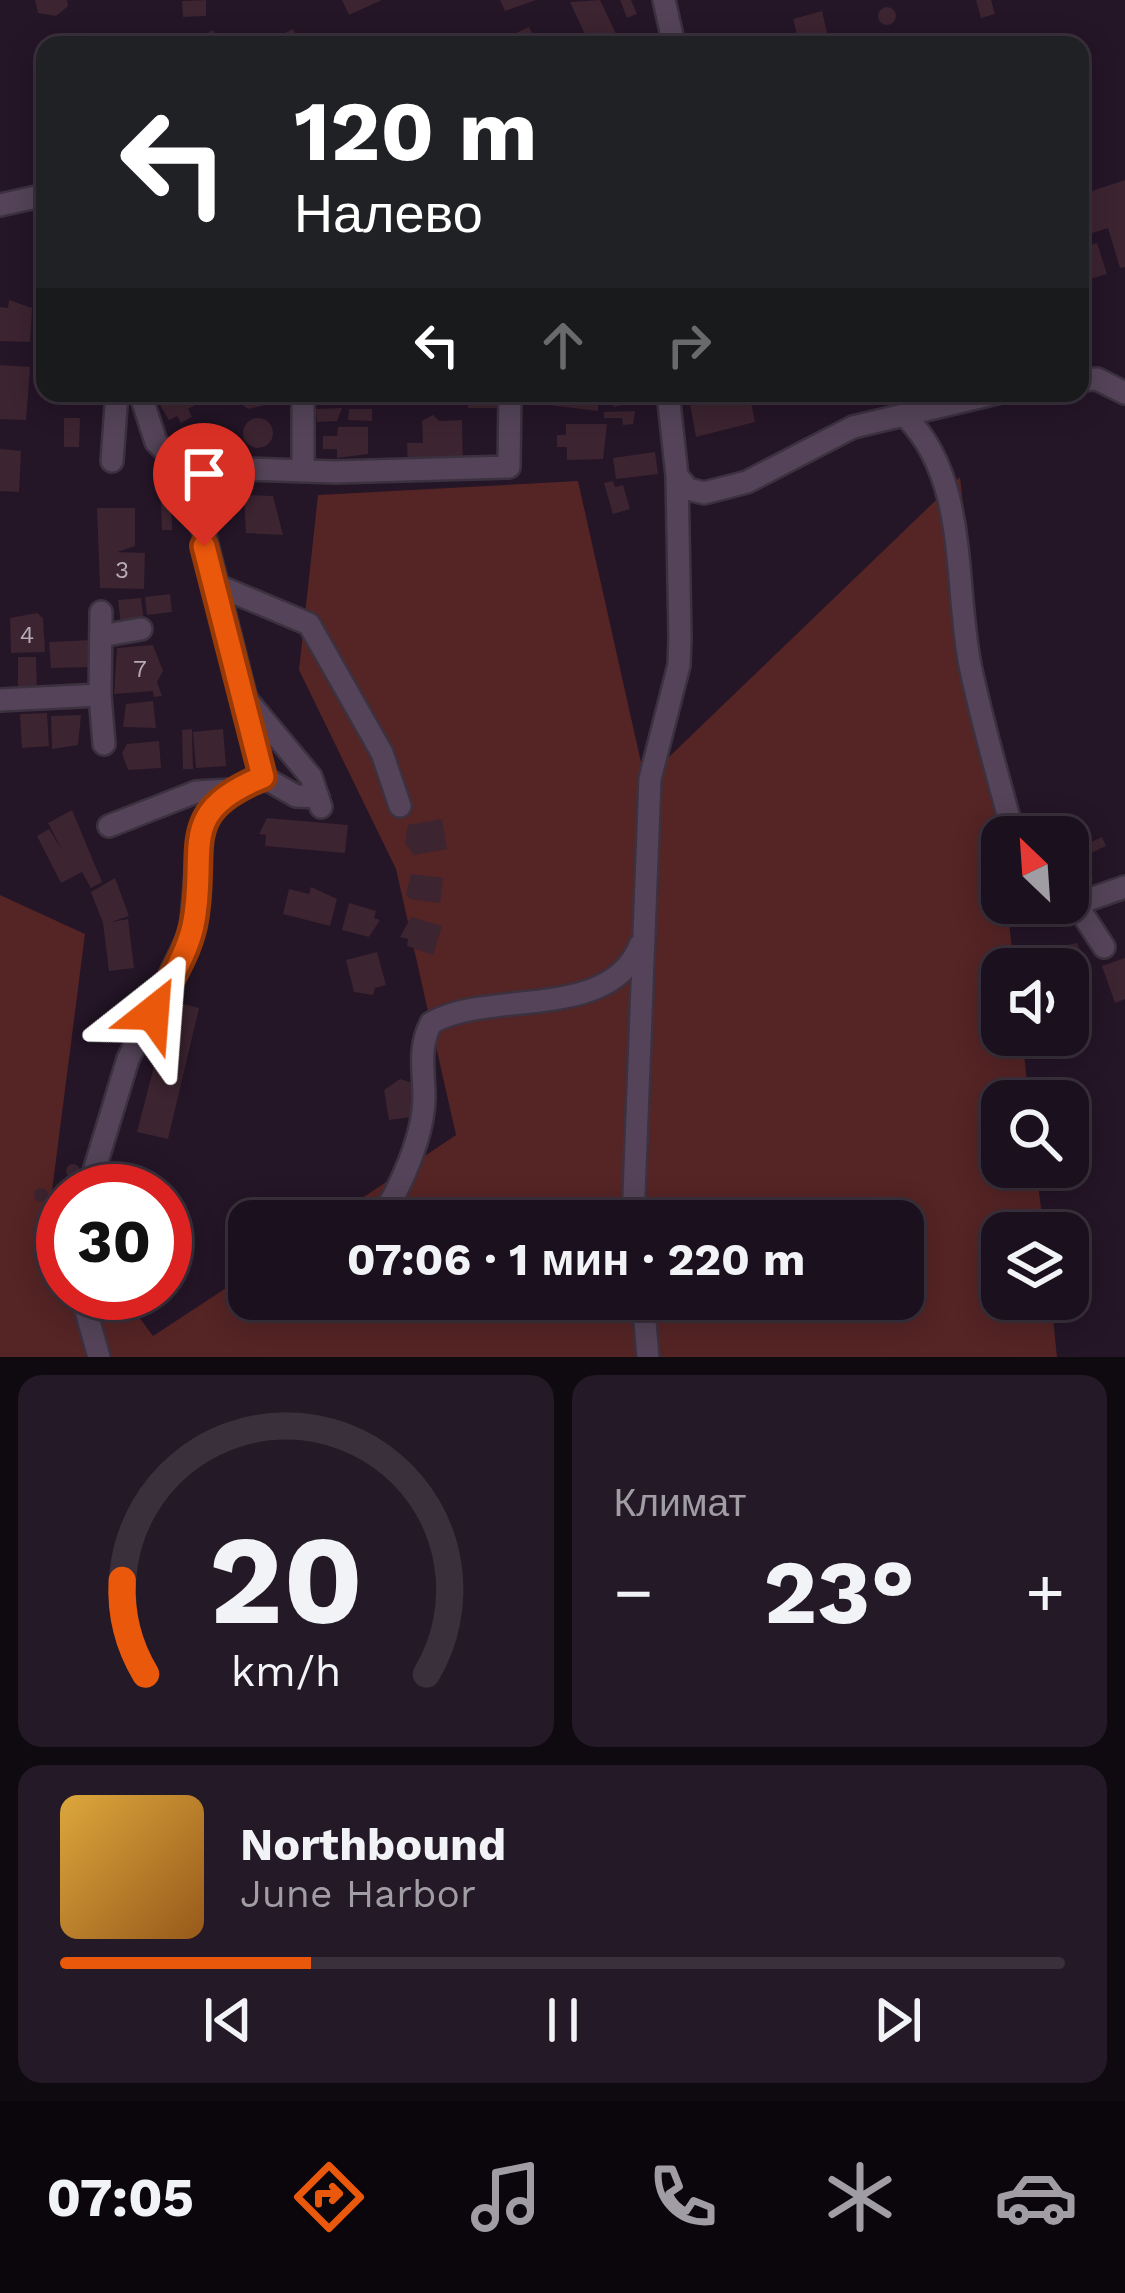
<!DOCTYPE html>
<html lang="ru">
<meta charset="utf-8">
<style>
body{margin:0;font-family:"Work Sans",sans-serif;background:#241926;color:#f1f3f6;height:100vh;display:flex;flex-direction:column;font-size:45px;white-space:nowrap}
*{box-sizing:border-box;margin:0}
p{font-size:39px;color:#a09da4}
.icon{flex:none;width:66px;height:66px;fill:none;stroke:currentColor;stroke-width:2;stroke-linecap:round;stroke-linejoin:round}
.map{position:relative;height:1357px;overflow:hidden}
.details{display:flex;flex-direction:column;gap:18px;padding:18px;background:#0f0910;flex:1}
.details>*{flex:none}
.banner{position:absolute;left:36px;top:36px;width:1053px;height:366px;border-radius:24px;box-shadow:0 6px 30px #0003,0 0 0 3px #39303b;background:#202124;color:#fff;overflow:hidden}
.needle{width:78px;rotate:335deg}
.fabs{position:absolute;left:981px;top:816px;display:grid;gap:24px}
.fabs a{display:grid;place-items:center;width:108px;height:108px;border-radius:24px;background:#1b101d;box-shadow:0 6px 30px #0003,0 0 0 3px #39303b;font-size:60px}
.speed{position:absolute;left:36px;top:1164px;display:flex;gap:24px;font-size:60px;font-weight:700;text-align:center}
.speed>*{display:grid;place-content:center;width:156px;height:156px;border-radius:50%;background:#1b101d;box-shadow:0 6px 30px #0003,0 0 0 3px #39303b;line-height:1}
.speed .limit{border:18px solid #d22;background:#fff;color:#111}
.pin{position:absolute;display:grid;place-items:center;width:102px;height:102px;color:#fff;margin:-123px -51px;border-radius:50% 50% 50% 0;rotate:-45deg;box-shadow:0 0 12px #0007}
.pin .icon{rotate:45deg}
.me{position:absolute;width:132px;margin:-66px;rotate:28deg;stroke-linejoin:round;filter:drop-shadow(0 0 9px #0008)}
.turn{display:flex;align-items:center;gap:42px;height:252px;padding:0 60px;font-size:54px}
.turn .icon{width:156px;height:156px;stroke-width:2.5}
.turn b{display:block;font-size:84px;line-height:102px}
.lanes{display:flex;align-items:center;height:114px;padding:0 60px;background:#0003;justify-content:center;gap:60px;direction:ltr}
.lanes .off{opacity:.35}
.big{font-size:90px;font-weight:700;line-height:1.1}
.details .tile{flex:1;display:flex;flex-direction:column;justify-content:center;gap:18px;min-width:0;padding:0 42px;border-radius:24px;background:#241926}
.details .dial{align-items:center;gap:0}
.dial svg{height:312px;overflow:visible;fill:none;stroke:#39303b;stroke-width:7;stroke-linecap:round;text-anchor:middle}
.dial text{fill:#f1f3f6;stroke:none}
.song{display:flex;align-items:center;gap:36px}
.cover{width:144px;height:144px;border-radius:18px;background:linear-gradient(135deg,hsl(40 70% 55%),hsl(30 70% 35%))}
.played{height:12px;border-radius:6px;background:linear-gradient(90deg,#ea580c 25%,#39303b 25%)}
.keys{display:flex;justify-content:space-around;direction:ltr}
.heat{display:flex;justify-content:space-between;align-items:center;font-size:66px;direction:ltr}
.details .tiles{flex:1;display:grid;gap:18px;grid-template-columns:1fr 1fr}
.tile:last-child{grid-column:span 2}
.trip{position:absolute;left:228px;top:1200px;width:696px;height:120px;border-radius:24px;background:#1b101d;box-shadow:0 6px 30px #0003,0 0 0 3px #39303b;font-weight:700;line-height:120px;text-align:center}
.menu{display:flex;height:192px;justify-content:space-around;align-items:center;background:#0b060c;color:#a09da4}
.menu .icon{width:84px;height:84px}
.menu .selected{color:#ea580c}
.menu b{font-size:54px;color:#f1f3f6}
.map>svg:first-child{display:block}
.green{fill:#552425}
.building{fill:#3c2430}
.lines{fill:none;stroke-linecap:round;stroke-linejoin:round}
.minor-casing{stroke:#3c313f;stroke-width:26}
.minor{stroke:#554459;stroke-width:21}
.route-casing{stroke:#983908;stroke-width:30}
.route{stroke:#ea580c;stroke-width:21}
.labels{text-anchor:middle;stroke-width:9;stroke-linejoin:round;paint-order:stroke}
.number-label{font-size:24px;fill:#b8abb8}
</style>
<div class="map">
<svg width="1125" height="1357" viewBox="0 0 1125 1357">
<rect width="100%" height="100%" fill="#241527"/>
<path class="green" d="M960 477 1002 856V903H1007L1014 969H1002V1035H1022L1029 1101H1002V1167H1036L1044 1233H1002V1299H1051L1057 1357H0V895L85 934 51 1199 63 1216V1293H121L153 1336 249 1273V1299H903V1221H328L456 1135 396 869 299 670 318 495 578 481 645 780Z"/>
<g class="building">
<path d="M35 0H67L68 6 56 16 38 13Z"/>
<path d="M206 0V16L183 17 182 1Z"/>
<path d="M342 0H382L349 15Z"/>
<path d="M500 0H536L505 11Z"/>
<path d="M600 0 617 36 590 45 570 2Z"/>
<path d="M620 0H631L637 14 627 18Z"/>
<path d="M976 0H991L995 14 981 18Z"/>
<circle cx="887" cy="16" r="9"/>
<path d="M822 11 830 45H800L793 19Z"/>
<path d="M529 27 538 45H509L514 34Z"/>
<path d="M293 29 301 45H286L281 35Z"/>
<path d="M213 30 221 45H206L201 37Z"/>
<path d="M58 34 86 39 84 45H54Z"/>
<path d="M1125 180V267L1120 268 1108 228 1080 237V195Z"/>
<path d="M1097 243 1107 274 1080 282V248Z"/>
<path d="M9 300 32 308 30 342 0 341V307L8 308Z"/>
<path d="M0 365 30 367 26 420 0 419Z"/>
<path d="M153 393H194L199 403 188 409 192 417 181 423 177 416 169 420Z"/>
<path d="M222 393H269L270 404 248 409 240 403H222Z"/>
<path d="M382 393H403V404L382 403Z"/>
<rect x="468" y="393" width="31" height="15"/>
<path d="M549 393H598V411L549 405Z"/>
<path d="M613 393H634V403L613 407Z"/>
<path d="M688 393H749L755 422 696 437Z"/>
<path d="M342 408 337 421 317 422 316 409Z"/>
<path d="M349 409H372V421L348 420Z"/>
<path d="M635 411 633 424 623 425 622 418H604V412Z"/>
<path d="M433 415 439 421 462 420 463 465 408 466 407 443H423L422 421Z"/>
<path d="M64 418H80L79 447H64Z"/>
<circle cx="258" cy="433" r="15"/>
<path d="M566 424H607L603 459 567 460V447H557V435H566Z"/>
<path d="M338 427H368V454L337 458V449H323V436H337Z"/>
<path d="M203 428H210L209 457 202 456Z"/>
<path d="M0 449 21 451 19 492 0 491Z"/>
<path d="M655 452 658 474 616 479 613 458Z"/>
<path d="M613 481 615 487 623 485 630 509 613 514 604 483Z"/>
<path d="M244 495 273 496 283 535 246 533Z"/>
<path d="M161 502H171L172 530H162Z"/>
<path d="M97 508H135V546L117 552 145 553 144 589 100 588Z"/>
<path d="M170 594 172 612 147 615 145 597Z"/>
<path d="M141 598 144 622 121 625 118 600Z"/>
<path d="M37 613 43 618 45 652 11 653 10 618Z"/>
<path d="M91 640 92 667 51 668 49 642Z"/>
<path d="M153 645 163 671 157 682 162 696 154 697 153 691 114 694 117 648Z"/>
<path d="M18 657H36L37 692H18Z"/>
<path d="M153 701 156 728 123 727 126 704Z"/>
<path d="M47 713 49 746 22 748 20 714Z"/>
<path d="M81 715 78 745 52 749 51 716Z"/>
<path d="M192 729 193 769H183L182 730Z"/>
<path d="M223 729 226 766 196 768 193 732Z"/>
<path d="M159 741 161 768 128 770 122 753 127 744Z"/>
<path d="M72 810 102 882 91 888 82 872 61 883 37 836 49 829 62 850 48 823Z"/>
<path d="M267 818 348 825 345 853 265 846 266 835 259 834Z"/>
<path d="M442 819 447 849 414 855 405 843 408 825Z"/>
<path d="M1102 837 1106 846 1089 854 1085 845Z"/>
<path d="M1081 852 1093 880 1068 891V857Z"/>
<path d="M411 874 443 878 440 903 410 899 406 894Z"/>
<path d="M115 878 129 916 111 922 128 919 134 968 109 971 103 923 91 892Z"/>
<path d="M311 887 337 899 330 926 283 914 289 889 309 894Z"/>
<path d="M349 903 376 911 374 918 380 920 369 937 342 930Z"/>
<path d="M411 917 442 926 433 955 407 946 408 939 400 937Z"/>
<path d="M1077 943 1086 964 1057 969 1053 948Z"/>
<path d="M377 952 386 985 375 988 373 995 354 992 346 960Z"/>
<path d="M1125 958V999L1115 1003 1102 966Z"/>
<path d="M171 1001 199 1008 168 1139 137 1132Z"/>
<path d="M400 1079 416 1084 419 1116 389 1120 384 1090Z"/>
<circle cx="73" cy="1171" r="7"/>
<circle cx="41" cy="1195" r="7"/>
</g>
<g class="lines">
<g class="minor-casing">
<g id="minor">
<path d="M664 0 674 45"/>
<path d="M0 205 45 195"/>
<path d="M1080 380 1097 379 1125 393"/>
<path d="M140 393 156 442 182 467 335 472 509 467 510 393"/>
<path d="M907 418C968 480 954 583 970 665 982 723 999 780 1014 837"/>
<path d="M112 461 117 393"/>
<path d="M182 467 198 509 246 699 311 777 321 807"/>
<path d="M303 471V393"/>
<path d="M677 476 688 489 704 493 747 482 853 427 997 393"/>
<path d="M216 585 309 624 382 753 400 806"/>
<path d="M101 636 141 629"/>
<path d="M100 695 104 744"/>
<path d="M0 700 100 695 101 612"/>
<path d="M263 777 296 796 318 797"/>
<path d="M109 826 196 792 231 790"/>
<path d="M1048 903 1076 904 1125 887"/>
<path d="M1076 904 1104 947"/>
<path d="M88 1191 128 1059 191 932 199 838 208 812 221 795 263 777 246 699"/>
<path d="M378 1221C400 1191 424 1135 424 1097 424 1070 418 1049 431 1023 490 989 610 1022 640 945"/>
<path d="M633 1221 650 779 679 665 680 637 677 476 668 393"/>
<path d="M81 1293 99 1357"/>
<path d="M643 1299 648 1357"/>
</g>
</g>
<use href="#minor" class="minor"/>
</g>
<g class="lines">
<g class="route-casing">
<path id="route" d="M153 1013C167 984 186 957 193 926 209 850 173 813 263 777L204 546"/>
</g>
<use href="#route" class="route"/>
</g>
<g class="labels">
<g class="number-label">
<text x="122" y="578">3</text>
<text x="27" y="643">4</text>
<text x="140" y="677">7</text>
</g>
</g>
</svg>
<div class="fabs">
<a><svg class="needle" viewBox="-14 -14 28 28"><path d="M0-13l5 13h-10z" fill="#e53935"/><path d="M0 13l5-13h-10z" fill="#a09da4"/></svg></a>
<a><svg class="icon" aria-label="sound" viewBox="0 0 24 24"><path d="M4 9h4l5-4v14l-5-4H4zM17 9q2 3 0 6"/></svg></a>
<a><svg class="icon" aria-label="search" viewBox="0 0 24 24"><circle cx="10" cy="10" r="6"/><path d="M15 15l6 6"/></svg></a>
<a><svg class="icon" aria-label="layers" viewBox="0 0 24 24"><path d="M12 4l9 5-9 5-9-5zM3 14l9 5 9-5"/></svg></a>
</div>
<div class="speed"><div class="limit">30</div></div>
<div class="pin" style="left:204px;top:546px;background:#d93025"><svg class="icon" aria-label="arrive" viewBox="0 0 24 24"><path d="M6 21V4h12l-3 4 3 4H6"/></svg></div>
<svg class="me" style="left:153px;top:1013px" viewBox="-20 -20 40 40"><path d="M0-17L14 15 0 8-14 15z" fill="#ea580c" stroke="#fff" stroke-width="4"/></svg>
<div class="trip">07:06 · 1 мин · 220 m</div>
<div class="banner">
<div class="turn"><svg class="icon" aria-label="left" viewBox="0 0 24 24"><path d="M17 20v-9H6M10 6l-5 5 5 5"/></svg><div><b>120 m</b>Налево</div></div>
<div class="lanes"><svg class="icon" aria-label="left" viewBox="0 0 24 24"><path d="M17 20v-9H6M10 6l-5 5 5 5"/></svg><svg class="icon off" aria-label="ahead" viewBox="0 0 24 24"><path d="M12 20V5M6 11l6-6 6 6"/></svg><svg class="icon off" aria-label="right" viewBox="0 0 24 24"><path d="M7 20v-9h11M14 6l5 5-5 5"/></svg></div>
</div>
</div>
<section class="details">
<div class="tiles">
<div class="tile dial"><svg viewBox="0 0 100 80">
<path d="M14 69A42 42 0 1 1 86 69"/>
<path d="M14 69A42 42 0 0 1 8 45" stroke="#ea580c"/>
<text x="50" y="56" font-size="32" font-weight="700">20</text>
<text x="50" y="72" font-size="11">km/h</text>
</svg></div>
<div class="tile"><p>Климат</p>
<div class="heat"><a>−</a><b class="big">23°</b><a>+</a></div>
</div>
<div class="tile">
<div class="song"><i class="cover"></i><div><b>Northbound</b><p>June Harbor</p></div></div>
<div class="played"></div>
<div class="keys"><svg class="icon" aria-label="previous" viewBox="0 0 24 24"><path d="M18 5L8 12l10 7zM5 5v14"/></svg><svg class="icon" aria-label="pause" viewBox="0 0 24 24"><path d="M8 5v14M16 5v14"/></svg><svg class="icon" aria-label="next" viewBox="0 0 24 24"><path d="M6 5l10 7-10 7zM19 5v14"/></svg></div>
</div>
</div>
</section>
<nav class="menu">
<b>07:05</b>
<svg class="icon selected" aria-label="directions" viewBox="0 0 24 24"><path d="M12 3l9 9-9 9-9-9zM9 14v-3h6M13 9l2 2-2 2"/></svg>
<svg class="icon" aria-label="music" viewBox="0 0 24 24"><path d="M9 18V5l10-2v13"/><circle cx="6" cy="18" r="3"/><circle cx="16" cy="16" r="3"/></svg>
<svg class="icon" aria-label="phone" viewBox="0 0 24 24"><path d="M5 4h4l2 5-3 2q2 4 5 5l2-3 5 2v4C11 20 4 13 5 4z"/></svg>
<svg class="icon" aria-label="climate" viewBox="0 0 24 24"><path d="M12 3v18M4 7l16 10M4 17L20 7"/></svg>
<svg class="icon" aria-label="car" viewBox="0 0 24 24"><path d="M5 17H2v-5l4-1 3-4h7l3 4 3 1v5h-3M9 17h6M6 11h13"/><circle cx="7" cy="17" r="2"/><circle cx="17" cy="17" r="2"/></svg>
</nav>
